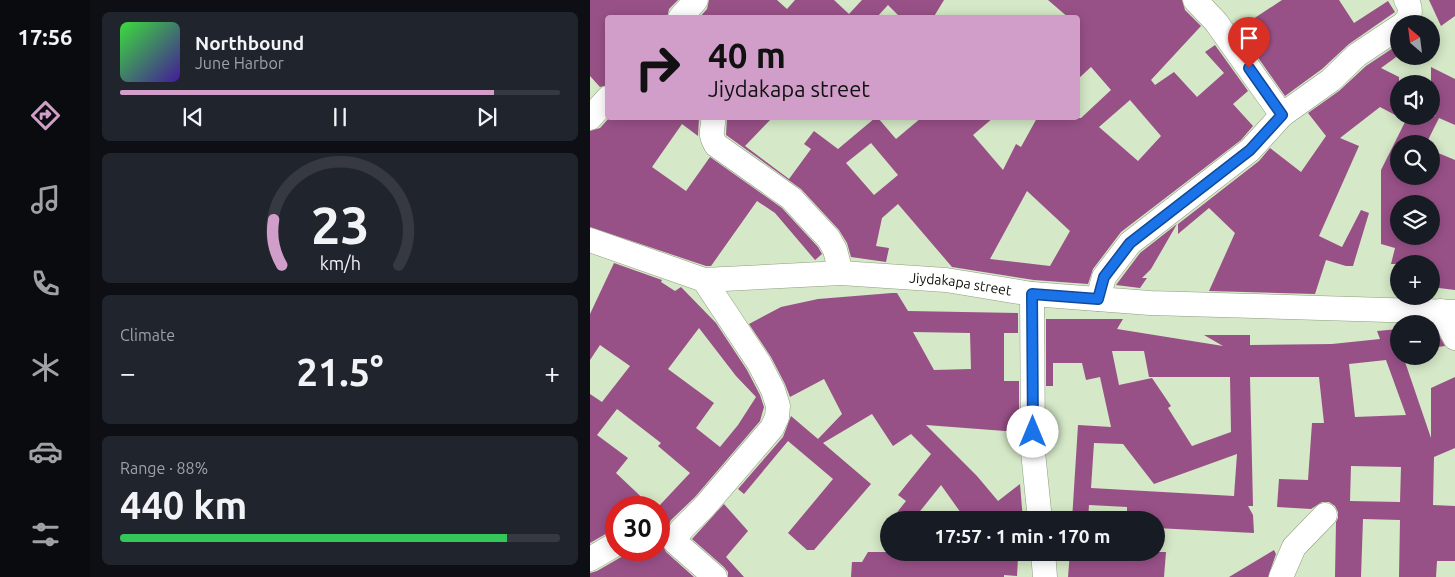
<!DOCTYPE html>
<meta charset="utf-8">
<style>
body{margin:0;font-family:Ubuntu,sans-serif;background:#20242c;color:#f1f3f6;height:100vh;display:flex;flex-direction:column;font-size:19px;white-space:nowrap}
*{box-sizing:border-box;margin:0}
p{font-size:16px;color:#9ea1a6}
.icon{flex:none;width:28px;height:28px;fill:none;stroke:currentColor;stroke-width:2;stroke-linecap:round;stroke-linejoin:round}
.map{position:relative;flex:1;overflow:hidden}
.side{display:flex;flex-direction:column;gap:12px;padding:12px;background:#0d0f14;width:500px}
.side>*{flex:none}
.guide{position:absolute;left:15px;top:15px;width:475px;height:105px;border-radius:5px;box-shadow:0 2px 12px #0003;background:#d09ec9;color:#111;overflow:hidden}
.needle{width:32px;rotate:332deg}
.buttons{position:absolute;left:800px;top:15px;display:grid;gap:10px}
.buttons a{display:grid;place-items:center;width:50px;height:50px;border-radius:50%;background:#171b24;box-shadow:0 2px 12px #0003;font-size:25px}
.speed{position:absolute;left:15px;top:496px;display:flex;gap:10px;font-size:25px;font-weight:700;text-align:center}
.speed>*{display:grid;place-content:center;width:65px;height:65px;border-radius:50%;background:#171b24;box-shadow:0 2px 12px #0003;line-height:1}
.speed .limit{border:8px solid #d22;background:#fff;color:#111}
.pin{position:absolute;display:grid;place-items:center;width:42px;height:42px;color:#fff;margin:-51px -21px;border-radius:50% 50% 50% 0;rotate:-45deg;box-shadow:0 0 5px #0007}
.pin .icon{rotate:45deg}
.me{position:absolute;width:55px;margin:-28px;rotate:0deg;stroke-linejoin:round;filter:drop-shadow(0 0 4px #0008)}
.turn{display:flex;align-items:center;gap:18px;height:105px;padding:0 20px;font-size:22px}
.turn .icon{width:65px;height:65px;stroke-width:2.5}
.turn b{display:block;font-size:35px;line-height:42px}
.big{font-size:38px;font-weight:700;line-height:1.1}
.side .card{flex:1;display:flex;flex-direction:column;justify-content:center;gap:8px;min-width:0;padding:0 18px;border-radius:8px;background:#20242c}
.side .dial{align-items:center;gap:0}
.dial svg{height:130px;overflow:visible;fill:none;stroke:#363941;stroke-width:7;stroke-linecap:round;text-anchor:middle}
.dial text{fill:#f1f3f6;stroke:none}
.song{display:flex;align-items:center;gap:15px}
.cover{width:60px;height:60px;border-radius:8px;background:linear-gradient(135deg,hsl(120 70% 55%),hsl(260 70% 35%))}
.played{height:5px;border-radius:2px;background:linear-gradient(90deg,#d09ec9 85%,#363941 85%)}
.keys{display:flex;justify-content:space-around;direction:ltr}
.heat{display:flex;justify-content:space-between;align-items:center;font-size:28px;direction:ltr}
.charge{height:8px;border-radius:4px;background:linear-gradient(90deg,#34c759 88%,#363941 0)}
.trip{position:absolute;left:290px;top:511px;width:285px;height:50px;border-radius:25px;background:#171b24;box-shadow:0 2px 12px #0003;font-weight:700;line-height:50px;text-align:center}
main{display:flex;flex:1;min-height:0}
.dock{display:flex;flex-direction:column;width:90px;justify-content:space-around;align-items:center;background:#090b0e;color:#9ea1a6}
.dock .icon{width:35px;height:35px}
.dock .current{color:#d09ec9}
.dock b{font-size:22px;color:#f1f3f6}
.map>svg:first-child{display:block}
.building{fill:#985187;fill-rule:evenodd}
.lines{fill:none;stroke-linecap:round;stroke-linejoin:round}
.minor-casing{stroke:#8c9e7f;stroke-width:25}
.minor{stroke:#fff;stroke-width:24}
.route-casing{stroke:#114b97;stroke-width:12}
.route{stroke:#1a73e8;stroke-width:9}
.labels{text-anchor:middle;stroke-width:4;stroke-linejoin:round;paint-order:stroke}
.street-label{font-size:14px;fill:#0e1409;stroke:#fff}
</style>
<main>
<nav class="dock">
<b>17:56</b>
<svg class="icon current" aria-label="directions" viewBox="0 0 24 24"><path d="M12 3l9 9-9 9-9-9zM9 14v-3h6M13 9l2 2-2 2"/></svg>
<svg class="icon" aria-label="music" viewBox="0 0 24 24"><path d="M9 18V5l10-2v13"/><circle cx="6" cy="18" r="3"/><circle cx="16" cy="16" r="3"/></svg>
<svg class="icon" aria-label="phone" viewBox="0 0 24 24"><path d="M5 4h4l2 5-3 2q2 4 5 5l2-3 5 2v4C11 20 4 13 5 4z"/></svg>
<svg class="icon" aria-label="climate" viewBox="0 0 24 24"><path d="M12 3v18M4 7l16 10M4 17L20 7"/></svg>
<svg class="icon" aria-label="car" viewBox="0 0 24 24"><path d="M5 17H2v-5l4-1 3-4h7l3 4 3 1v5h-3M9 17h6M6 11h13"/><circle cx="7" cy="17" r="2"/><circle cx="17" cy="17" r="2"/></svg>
<svg class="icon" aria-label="filters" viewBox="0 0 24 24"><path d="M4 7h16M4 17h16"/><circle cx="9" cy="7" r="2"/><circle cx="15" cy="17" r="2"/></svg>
</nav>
<section class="side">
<div class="card">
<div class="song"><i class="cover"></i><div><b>Northbound</b><p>June Harbor</p></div></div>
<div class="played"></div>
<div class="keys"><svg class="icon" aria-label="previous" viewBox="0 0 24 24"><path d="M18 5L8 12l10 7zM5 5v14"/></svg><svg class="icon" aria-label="pause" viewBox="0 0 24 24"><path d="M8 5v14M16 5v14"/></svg><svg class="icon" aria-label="next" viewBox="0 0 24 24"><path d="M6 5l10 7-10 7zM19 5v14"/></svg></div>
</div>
<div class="card dial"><svg viewBox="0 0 100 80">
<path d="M14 69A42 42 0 1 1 86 69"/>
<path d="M14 69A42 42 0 0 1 9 41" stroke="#d09ec9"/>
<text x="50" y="56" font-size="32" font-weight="700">23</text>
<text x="50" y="72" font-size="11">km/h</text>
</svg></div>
<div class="card"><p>Climate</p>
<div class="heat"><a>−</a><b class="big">21.5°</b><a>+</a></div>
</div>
<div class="card"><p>Range · 88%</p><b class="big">440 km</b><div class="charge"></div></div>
</section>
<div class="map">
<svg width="865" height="577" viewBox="0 0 865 577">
<rect width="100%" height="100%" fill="#d5e8c7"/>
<g class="building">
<path d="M0 0H88L79 9 77 18H18V85L10 87 0 76Z"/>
<path d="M119 0H187L197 9 205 0H244L259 14 272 0H354L343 18H311L298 5 286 18H109L117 9Z"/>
<path d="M458 0H592L595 10 611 26 561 80 565 85 584 72 607 97 634 73 615 52 625 45 658 91 643 104 663 126 651 140 531 232 503 269 498 284 444 280 362 267 308 204 292 218 286 246 299 248 296 262 261 257 257 243 249 230 211 189 136 135 137 118H182L155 146 199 179 221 149 214 144 224 131 248 149 285 118H288L306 139 331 118H403L383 135 413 170 426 144 431 147 447 118H491L521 90 501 67 488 79V18H479ZM540 100 571 136 548 161 509 127ZM281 143 308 175 284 195 256 163ZM437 191 480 231 460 266 400 259Z"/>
<path d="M692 0H749L764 23 798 1 805 12 759 44 732 69 695 96 648 29Z"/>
<path d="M839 0H865V16L851 26Z"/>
<path d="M809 44V55L791 68 809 77V117L790 107 750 138 769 146 729 236 752 247 771 210 779 213 763 266H756L736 260 725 294 619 291 645 233 619 208 588 234V224L669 161 680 148 711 172 736 136 718 113 749 91 776 66Z"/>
<path d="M841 67 865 79V125L849 118 836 144H809V176H841V150L865 160V290L841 287V264H801L805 248 791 244V170L818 116H846L841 114ZM809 204H841V236H809Z"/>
<path d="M19 118H109L108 136 92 124 62 167 96 191 120 157 192 208 228 247 232 254 225 260 185 213 167 201 121 266H116L0 227V131L10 128Z"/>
<path d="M587 224 561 269 552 278H557L550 288 526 285 550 253Z"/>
<path d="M24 263 72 280 71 282 85 291 91 287 126 323 157 370 170 395 174 407 170 421 105 497 81 520 73 536 71 542 76 552 104 577H0V573L7 571 33 556 38 550H69V506L100 473 68 446 71 443 27 409 7 435 38 458 26 473 63 508H26V530L19 532 0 543V394L12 402 40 366 10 345 0 360V314ZM109 328 146 376 166 397 148 425 130 447 106 428 124 403 78 369Z"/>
<path d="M302 293H307L318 311 428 313V333H414V381H429V432L336 425 387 476 408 501 430 484 433 520H376L351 485 323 520H301L316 501 308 495 341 454 321 434 303 446 282 414 233 443 281 484 224 550H217L198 533 243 479 198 441 154 494 148 489 193 437 201 416 228 439 252 414 234 379 200 397 195 384 181 357 159 324 191 307 228 299ZM323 332 380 333 381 369 344 370Z"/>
<path d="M456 319H533L527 329 633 346 614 335H660V345L742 344 790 339 787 331 809 329V356H813L841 438V388L865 377V448L844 457 843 505 865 506V561H847L846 577H809L810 520 773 519 771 577H745L746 522 748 518V512L745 506 739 502H732L721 509 687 507 689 479 718 480 722 423H734L729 377H660L663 506H658L663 515 664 533 566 528V520H537V507L499 505 498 520H482L488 425 521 427 510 377 496 380 492 363H463V386H456ZM522 351H554L559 377H640L641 432 602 446 578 408 581 406 562 378 529 385ZM796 360 816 415 765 417 759 364ZM504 443 533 444 564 484 647 454 644 496 501 488ZM761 466 811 467 810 502 760 501Z"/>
<path d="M841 325H843L855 346 841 348Z"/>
<path d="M134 504 158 531 136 557 154 577H138V572L134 567 102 539Z"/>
<path d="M684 550 686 554 678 577H639Z"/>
<path d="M278 552H349L353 555 379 559V552H402V558H428L427 576 414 575V577H261L262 562H272Z"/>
<path d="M480 552H576L574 577H478Z"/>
</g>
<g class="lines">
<g class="minor-casing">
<g id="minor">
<path d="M605 0 626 22 692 115"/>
<path d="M90 18 106 0"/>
<path d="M813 24C821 18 822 8 816 0"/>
<path d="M0 118 18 98"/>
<path d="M123 118C124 130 118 132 126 145L201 198 239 239 245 250 251 273"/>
<path id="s1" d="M0 240 114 280 251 273 356 280 442 294 560 303 865 312"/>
<path d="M114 280 169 363 183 390 188 406 187 417 182 428 115 506 91 530 85 542 125 577"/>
<path d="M442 294 443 452 450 520"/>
<path d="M508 299 514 277 540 243 660 150 692 115 741 80 767 55 809 27"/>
<path d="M851 311 865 338"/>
<path d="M453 552 455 577"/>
<path d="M0 559 26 544"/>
<path d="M691 577 704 547 735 515"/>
</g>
</g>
<use href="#minor" class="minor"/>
</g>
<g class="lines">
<g class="route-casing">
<path id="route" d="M443 432 442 294 508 299 514 277 540 243 660 150 692 115 659 68"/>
</g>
<use href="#route" class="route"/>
</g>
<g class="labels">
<g class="street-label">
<text dy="5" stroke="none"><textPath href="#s1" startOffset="378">Jiydakapa street</textPath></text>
</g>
</g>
</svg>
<div class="buttons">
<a><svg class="needle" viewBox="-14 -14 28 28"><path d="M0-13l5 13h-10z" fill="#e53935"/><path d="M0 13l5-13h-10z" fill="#9ea1a6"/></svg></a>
<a><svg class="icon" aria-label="sound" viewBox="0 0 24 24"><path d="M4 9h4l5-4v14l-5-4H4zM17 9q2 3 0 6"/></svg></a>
<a><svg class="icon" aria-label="search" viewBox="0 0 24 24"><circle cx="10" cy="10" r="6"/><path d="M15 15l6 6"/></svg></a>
<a><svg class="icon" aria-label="layers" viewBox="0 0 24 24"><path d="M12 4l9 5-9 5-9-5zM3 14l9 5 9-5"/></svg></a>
<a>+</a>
<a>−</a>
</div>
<div class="speed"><div class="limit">30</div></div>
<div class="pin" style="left:659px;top:68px;background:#d93025"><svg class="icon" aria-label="arrive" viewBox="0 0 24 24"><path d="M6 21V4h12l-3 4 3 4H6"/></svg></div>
<svg class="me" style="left:443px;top:432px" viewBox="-20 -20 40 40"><circle r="19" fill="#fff"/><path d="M0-13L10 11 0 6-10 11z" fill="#1a73e8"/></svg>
<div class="trip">17:57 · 1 min · 170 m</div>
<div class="guide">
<div class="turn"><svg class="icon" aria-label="right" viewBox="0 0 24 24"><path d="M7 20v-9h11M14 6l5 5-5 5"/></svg><div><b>40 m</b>Jiydakapa street</div></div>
</div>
</div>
</main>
